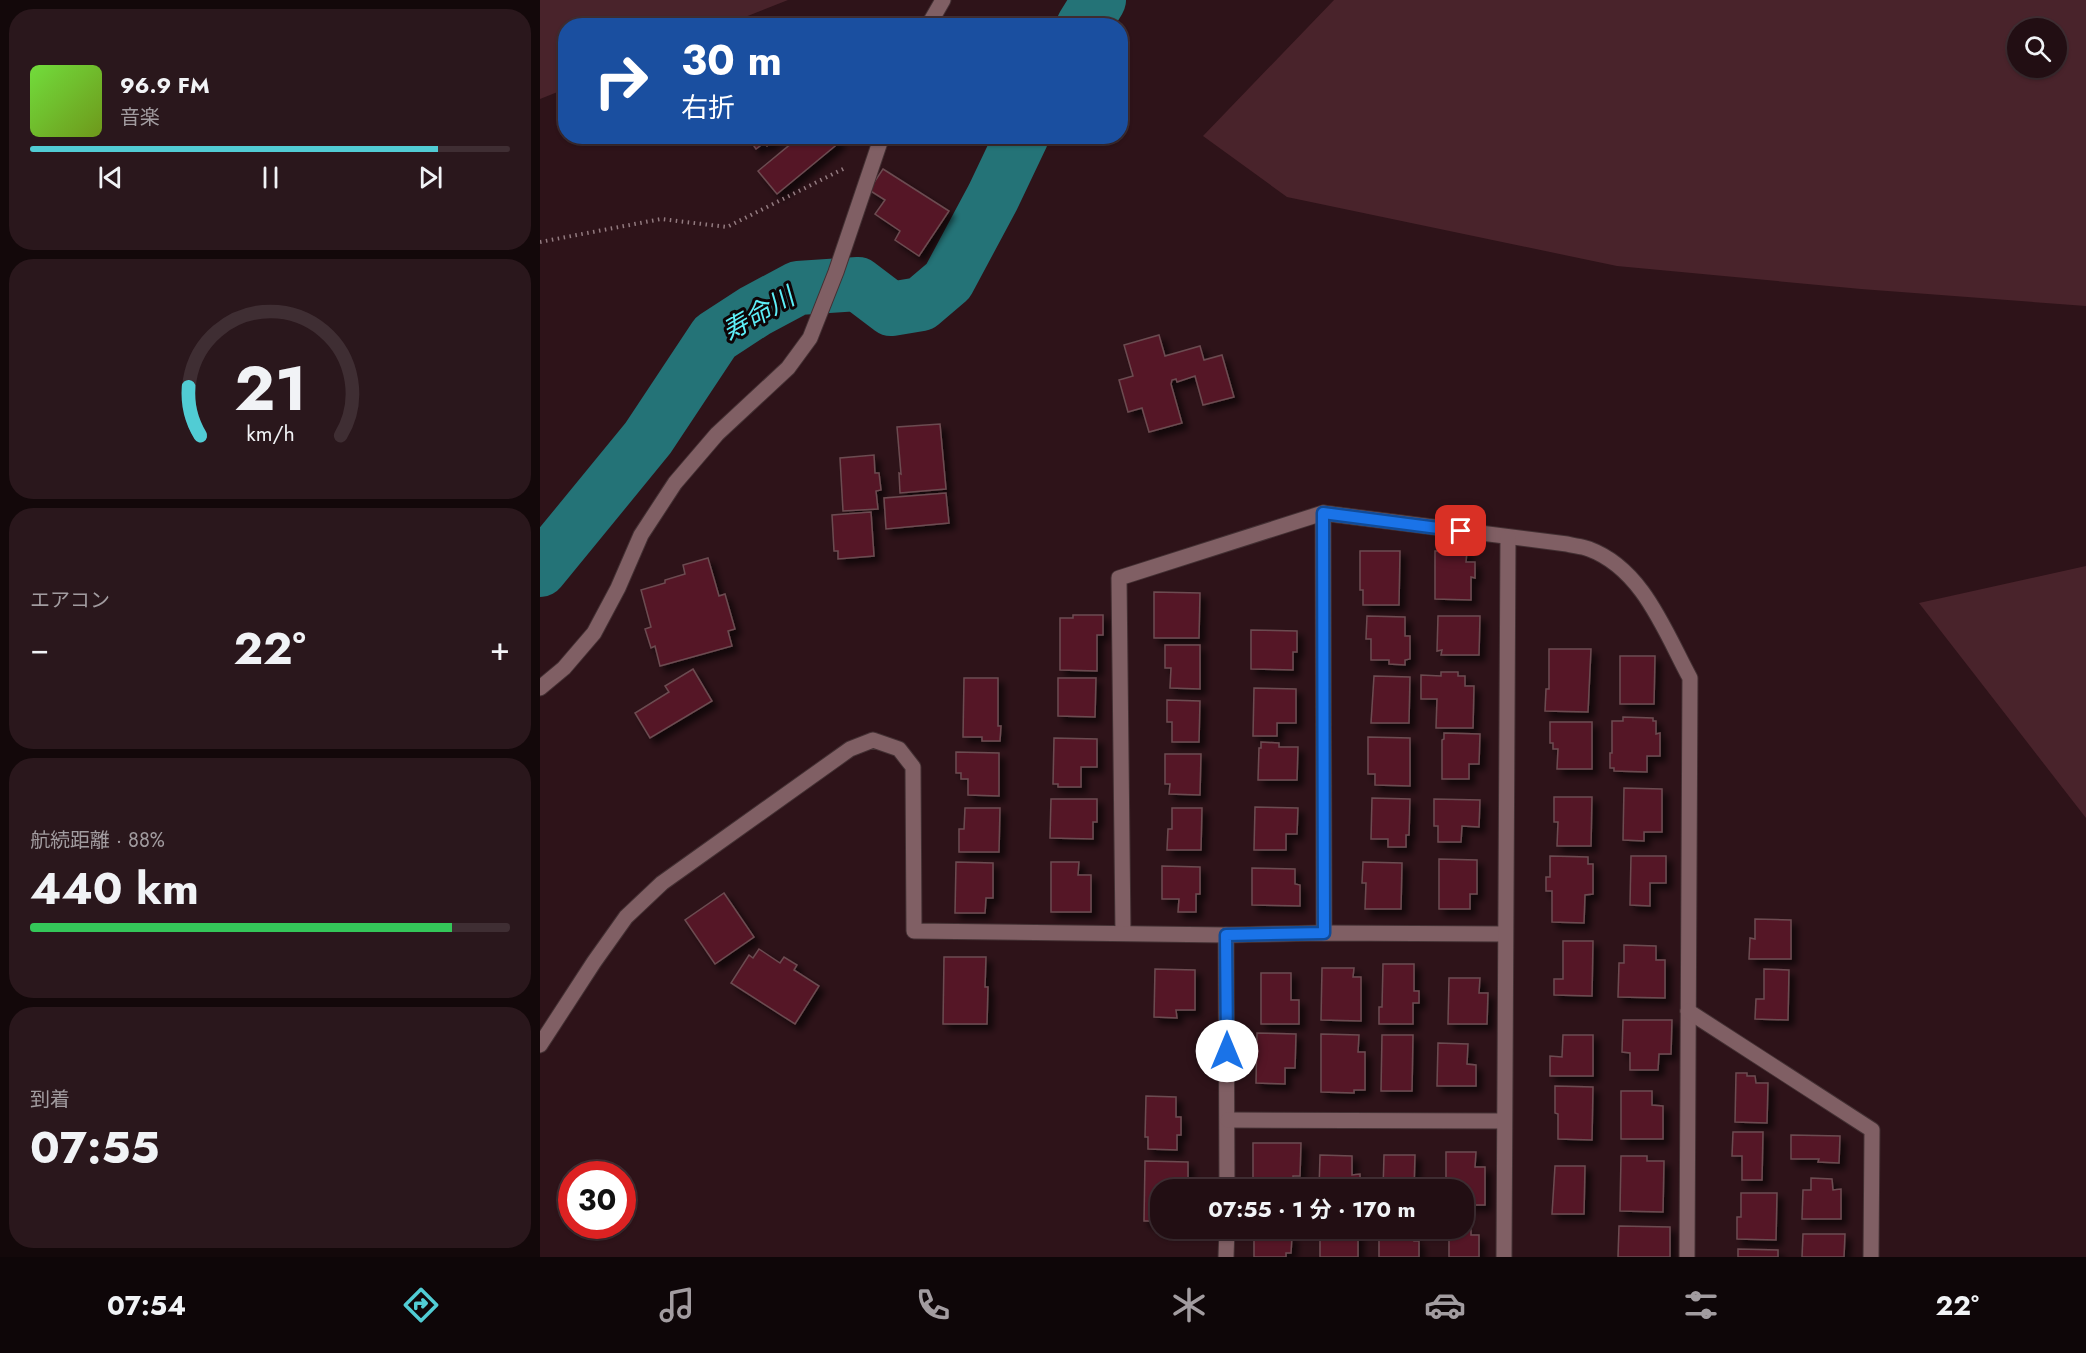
<!DOCTYPE html>
<html lang="ja">
<meta charset="utf-8">
<style>
body{margin:0;font-family:Jost,"Noto Sans JP",sans-serif;background:#2a171c;color:#f1f3f6;height:100vh;display:flex;flex-direction:column;font-size:22px;white-space:nowrap}
*{box-sizing:border-box;margin:0}
p{font-size:20px;color:#a29ca0}
.icon{flex:none;width:33px;height:33px;fill:none;stroke:currentColor;stroke-width:2;stroke-linecap:round;stroke-linejoin:round}
.map{position:relative;flex:1;overflow:hidden}
.drawer{display:flex;flex-direction:column;gap:9px;padding:9px;background:#13080a;width:540px}
.drawer>*{flex:none}
.top-card{position:absolute;left:18px;top:18px;width:570px;height:126px;border-radius:24px;box-shadow:0 2px 4px #0004,0 0 0 2px #3f2e33;background:#1a4fa0;color:#fff;overflow:hidden}
.fabs{position:absolute;left:1467px;top:18px;display:grid;gap:12px}
.fabs a{display:grid;place-items:center;width:60px;height:60px;border-radius:50%;background:#220e13;box-shadow:0 2px 4px #0004,0 0 0 2px #3f2e33;font-size:30px}
.speed{position:absolute;left:18px;top:1161px;display:flex;gap:12px;font-size:30px;font-weight:700;text-align:center}
.speed>*{display:grid;place-content:center;width:78px;height:78px;border-radius:50%;background:#220e13;box-shadow:0 2px 4px #0004,0 0 0 2px #3f2e33;line-height:1}
.speed .limit{border:9px solid #d22;background:#fff;color:#111}
.pin{position:absolute;display:grid;place-items:center;width:51px;height:51px;color:#fff;margin:-26px;border-radius:12px;box-shadow:0 3px 9px #0006}
.me{position:absolute;width:66px;margin:-33px;rotate:0deg;stroke-linejoin:round;filter:drop-shadow(0 0 4px #0008)}
.turn{display:flex;align-items:center;gap:21px;height:126px;padding:0 24px;font-size:27px}
.turn .icon{width:78px;height:78px;stroke-width:2.5}
.turn b{display:block;font-size:42px;line-height:51px}
.big{font-size:45px;font-weight:700;line-height:1.1}
.drawer .card{flex:1;display:flex;flex-direction:column;justify-content:center;gap:9px;min-width:0;padding:0 21px;border-radius:24px;background:#2a171c}
.drawer .dial{align-items:center;gap:0}
.dial svg{height:156px;overflow:visible;fill:none;stroke:#3f2e33;stroke-width:7;stroke-linecap:round;text-anchor:middle}
.dial text{fill:#f1f3f6;stroke:none}
.song{display:flex;align-items:center;gap:18px}
.cover{width:72px;height:72px;border-radius:9px;background:linear-gradient(135deg,hsl(100 70% 55%),hsl(80 70% 35%))}
.played{height:6px;border-radius:3px;background:linear-gradient(90deg,#51ccd4 85%,#3f2e33 85%)}
.keys{display:flex;justify-content:space-around;direction:ltr}
.heat{display:flex;justify-content:space-between;align-items:center;font-size:33px;direction:ltr}
.charge{height:9px;border-radius:4px;background:linear-gradient(90deg,#34c759 88%,#3f2e33 0)}
.trip{position:absolute;left:610px;top:1179px;width:324px;height:60px;border-radius:24px;background:#220e13;box-shadow:0 2px 4px #0004,0 0 0 2px #3f2e33;font-weight:700;line-height:60px;text-align:center}
.dock{display:flex;height:96px;justify-content:space-around;align-items:center;background:#0e0608;color:#a29ca0}
.dock .icon{width:42px;height:42px}
.dock .active{color:#51ccd4}
.dock b{font-size:27px;color:#f1f3f6}
main{display:flex;flex:1;min-height:0}
.map>svg:first-child{display:block}
.green{fill:#49232b;fill-rule:evenodd}
.lines{fill:none;stroke-linecap:round;stroke-linejoin:round}
.river{stroke:#247377;stroke-width:54}
.building{fill:#551727;stroke:#6c4c51;stroke-width:1.5;filter:url(#shadow)}
.street-casing{stroke:#433033;stroke-width:17}
.path{stroke:#937b80;stroke-width:4;stroke-dasharray:1.5 4.5;stroke-linecap:butt}
.street{stroke:#805f64;stroke-width:15}
.route-casing{stroke:#114b97;stroke-width:15}
.route{stroke:#1a73e8;stroke-width:10}
.labels{text-anchor:middle;stroke-width:6;stroke-linejoin:round;paint-order:stroke}
.water-label{font-size:26px;font-style:italic;fill:#5deef7;stroke:#0e0406}
</style>
<main>
<section class="drawer">
<div class="card">
<div class="song"><i class="cover"></i><div><b>96.9 FM</b><p>音楽</p></div></div>
<div class="played"></div>
<div class="keys"><svg class="icon" aria-label="previous" viewBox="0 0 24 24"><path d="M18 5L8 12l10 7zM5 5v14"/></svg><svg class="icon" aria-label="pause" viewBox="0 0 24 24"><path d="M8 5v14M16 5v14"/></svg><svg class="icon" aria-label="next" viewBox="0 0 24 24"><path d="M6 5l10 7-10 7zM19 5v14"/></svg></div>
</div>
<div class="card dial"><svg viewBox="0 0 100 80">
<path d="M14 69A42 42 0 1 1 86 69"/>
<path d="M14 69A42 42 0 0 1 8 44" stroke="#51ccd4"/>
<text x="50" y="56" font-size="32" font-weight="700">21</text>
<text x="50" y="72" font-size="11">km/h</text>
</svg></div>
<div class="card"><p>エアコン</p>
<div class="heat"><a>−</a><b class="big">22°</b><a>+</a></div>
</div>
<div class="card"><p>航続距離 · 88%</p><b class="big">440 km</b><div class="charge"></div></div>
<div class="card"><p>到着</p><b class="big">07:55</b></div>
</section>
<div class="map">
<svg width="1546" height="1257" viewBox="0 0 1546 1257">
<defs>
<filter id="shadow"><feDropShadow dx="5.5" dy="5.5" stdDeviation="3" flood-color="#0009"/></filter>
</defs>
<rect width="100%" height="100%" fill="#2e1319"/>
<g class="green">
<path d="M0 0H248L185 25 26 26 25 89 0 99Z"/>
<path d="M794 0H1546V306L1321 289 1077 266 747 197 663 136ZM1516 28V68H1478V28Z"/>
<path d="M1546 566V818L1379 603Z"/>
</g>
<g class="lines">
<g class="river">
<path d="M543 26 559 0"/>
<path d="M0 570 108 438 175 337 215 311 258 288 318 284 351 309 381 304 408 281 453 197 482 136"/>
</g>
</g>
<g class="building">
<path d="M207 136H239L227 146 224 143 216 149Z"/>
<path d="M295 136 300 142 237 194 218 171 253 142 249 136Z"/>
<path d="M343 169 409 211 379 256 355 240 360 231 335 214 345 200 329 190Z"/>
<path d="M619 335 625 356 660 346 664 360 682 355 694 397 663 405 655 376 637 382 636 379 632 380 631 384 642 423 609 432 602 408 588 412 579 380 593 376 584 345Z"/>
<path d="M400 424 406 489 360 493 359 473 361 474 357 427Z"/>
<path d="M334 455 335 473H339L341 490 336 491 338 509 303 511 300 458Z"/>
<path d="M406 493 409 523 346 529 344 498Z"/>
<path d="M331 512 334 556 298 559V551H294L292 515Z"/>
<path d="M820 551H860L859 605H823V590H820Z"/>
<path d="M895 551H927L926 562H935V578L931 577V600L895 599Z"/>
<path d="M168 558 179 596 185 594 195 629 188 631 192 646 120 666 115 646 111 648 105 629 111 627 101 590 125 583V580L145 574 143 565Z"/>
<path d="M614 592 660 593 659 638H614Z"/>
<path d="M533 615H563V635H557V671L520 670V618H533Z"/>
<path d="M827 616 865 617V636H870V659L865 660V665L849 664V660H831V639H826Z"/>
<path d="M898 616H940L939 655H901L902 650 897 651Z"/>
<path d="M711 630 757 631V652H753V670L711 669Z"/>
<path d="M625 645H660V689L630 688 631 668H625Z"/>
<path d="M1009 649H1051L1048 712 1005 711 1006 689H1009Z"/>
<path d="M1080 656H1115L1114 704H1080Z"/>
<path d="M153 669 172 701 110 738 95 713 129 692 125 686Z"/>
<path d="M901 672H918V676H925V686H934L933 728H896L897 699H881V675L901 676Z"/>
<path d="M834 676 870 677 869 723H831Z"/>
<path d="M424 678H458V726H461L460 741H442V737H423Z"/>
<path d="M518 678H556L555 717 518 716Z"/>
<path d="M714 688 756 689V723H737V736H713Z"/>
<path d="M627 700 660 701 659 742H632V722H627Z"/>
<path d="M1083 717 1113 718V721H1116V734L1120 733V756H1107V772L1074 771V768H1070V753H1072V721H1083Z"/>
<path d="M1010 722H1052V769H1017L1018 749H1013V743H1010Z"/>
<path d="M904 733 940 734 939 764H929V779H902V740L904 739Z"/>
<path d="M828 737 870 738V786L835 785V774H828Z"/>
<path d="M514 738 557 739V767H541V787H518V784H513Z"/>
<path d="M721 742 739 743V747H758L757 780H718L719 748H721Z"/>
<path d="M416 752 459 753V796L428 795V779H421V773H416Z"/>
<path d="M625 754H661L660 795 629 794 630 784H625Z"/>
<path d="M1084 788 1122 789V832H1104V841L1083 840Z"/>
<path d="M1014 797H1052L1051 846H1017L1018 822H1014Z"/>
<path d="M832 798 870 799 869 835H866V847H848V839H831Z"/>
<path d="M511 799H557V822H553V839L510 838Z"/>
<path d="M894 799 940 800 939 827 922 826 921 842H898V826H894Z"/>
<path d="M715 807 758 808 757 834H746V850H714Z"/>
<path d="M425 808H460L459 852H419V829H424Z"/>
<path d="M632 808H662L661 850H627L628 829H632Z"/>
<path d="M1010 856 1048 857V864H1053V894L1045 895 1044 923 1012 922V891H1006V877H1010Z"/>
<path d="M1091 856H1126V883H1110V906L1090 905Z"/>
<path d="M899 859 937 860V894H930V909H899Z"/>
<path d="M416 862 453 863V898H446L445 913H415Z"/>
<path d="M511 862H539L538 875H551V912H511Z"/>
<path d="M823 862 862 863 861 909H825L826 883H822Z"/>
<path d="M622 866 660 867V894H656V912H638L639 899H622Z"/>
<path d="M712 868 755 869V884L760 885V906L712 905Z"/>
<path d="M184 893 214 937 175 964 145 920Z"/>
<path d="M1215 919 1251 920V959H1209L1210 938 1215 939Z"/>
<path d="M1023 941H1053L1052 996 1014 995V979H1023Z"/>
<path d="M1084 945 1116 946V960H1125V998L1078 997 1079 963H1084Z"/>
<path d="M219 949 240 963 244 957 257 965 254 970 279 986 255 1024 191 983 209 955 213 958Z"/>
<path d="M404 957H446L445 987H448L447 1024H403Z"/>
<path d="M843 964H874V991H879V1003H873V1024H839V1007H842Z"/>
<path d="M782 968H814L813 977H821V1021L781 1020Z"/>
<path d="M615 969 655 970V1010H636L637 1018 614 1017Z"/>
<path d="M1224 969 1249 970 1248 1020 1215 1019 1216 999H1224Z"/>
<path d="M721 973H751V1000H759V1024H721Z"/>
<path d="M909 978H940L939 993H948L947 1024H908Z"/>
<path d="M1083 1020H1132L1131 1054H1119L1118 1070H1090V1053L1082 1052Z"/>
<path d="M717 1033 756 1034 755 1068H745V1084L716 1083Z"/>
<path d="M781 1034 819 1035 818 1052H825V1090H814V1093L781 1092Z"/>
<path d="M842 1035H873L872 1091H841Z"/>
<path d="M1023 1035H1053V1076H1010V1056L1022 1057Z"/>
<path d="M898 1043 928 1044 927 1064 936 1065V1086H897Z"/>
<path d="M1196 1073H1207V1076H1215L1216 1083H1228L1227 1123 1195 1122Z"/>
<path d="M1015 1086 1053 1087 1052 1140 1018 1139V1114L1015 1113Z"/>
<path d="M1081 1091H1112V1105L1123 1106V1139H1081Z"/>
<path d="M606 1096 636 1097V1117H641V1135H637V1150L608 1149V1137H605Z"/>
<path d="M1193 1132H1223L1222 1180H1202V1156H1192Z"/>
<path d="M1251 1135 1300 1136 1299 1163 1278 1162 1279 1159H1251Z"/>
<path d="M713 1143H761L760 1176H753V1190H713Z"/>
<path d="M906 1152H936L935 1167H945V1205H924V1190H906Z"/>
<path d="M780 1155 812 1156V1175L820 1174V1190H779Z"/>
<path d="M844 1155H875L874 1190H843Z"/>
<path d="M1081 1156H1107V1161H1124L1123 1212 1080 1211Z"/>
<path d="M605 1161 648 1162V1190H621V1221H604Z"/>
<path d="M1015 1166H1045L1044 1214H1012Z"/>
<path d="M1271 1178 1292 1179 1293 1190 1301 1189V1219H1262L1263 1190H1271Z"/>
<path d="M1201 1193H1237L1236 1240 1197 1239V1217H1201Z"/>
<path d="M1079 1226 1130 1227V1257H1078Z"/>
<path d="M714 1228H745V1235L752 1236 751 1253H746V1257H714Z"/>
<rect x="780" y="1228" width="38" height="29"/>
<path d="M839 1228H874V1241H879V1257H839Z"/>
<path d="M909 1230H931V1235H939V1257H909Z"/>
<path d="M1263 1234H1305L1304 1257H1262Z"/>
<path d="M1198 1249 1238 1250V1257H1198Z"/>
</g>
<g class="lines">
<g class="street-casing">
<g id="street">
<path d="M388 26 403 0"/>
<path d="M783 513 784 933"/>
<path d="M0 688 24 668 54 633 78 588 101 535 135 483 177 434 248 368 270 338 296 272 342 136"/>
<path d="M583 933 579 578 783 513 1027 544C1034 546 1042 546 1049 549 1103 569 1125 632 1150 678L1147 1257"/>
<path d="M686 935 687 1190"/>
<path d="M1148 1011 1332 1130 1331 1257"/>
<path d="M0 1045 54 962 86 917 122 883 310 749 333 740 359 749 373 767 374 931 686 935 784 933 964 934"/>
<path d="M688 1120 963 1121"/>
<path d="M686 1257 687 1228"/>
<path d="M964 1257 968 537"/>
</g>
</g>
<path class="path" d="M0 242 121 219 187 227 307 167"/>
<use href="#street" class="street"/>
</g>
<g class="lines">
<g class="route-casing">
<path id="route" d="M687 1051 686 935 784 933 783 513 921 531"/>
</g>
<use href="#route" class="route"/>
</g>
<g class="labels">
<g class="water-label">
<text transform="translate(218 314) rotate(-30)" y="9">寿命川</text>
</g>
</g>
</svg>
<div class="fabs">
<a><svg class="icon" aria-label="search" viewBox="0 0 24 24"><circle cx="10" cy="10" r="6"/><path d="M15 15l6 6"/></svg></a>
</div>
<div class="speed"><div class="limit">30</div></div>
<div class="pin" style="left:921px;top:531px;background:#d93025"><svg class="icon" aria-label="arrive" viewBox="0 0 24 24"><path d="M6 21V4h12l-3 4 3 4H6"/></svg></div>
<svg class="me" style="left:687px;top:1051px" viewBox="-20 -20 40 40"><circle r="19" fill="#fff"/><path d="M0-13L10 11 0 6-10 11z" fill="#1a73e8"/></svg>
<div class="trip">07:55 · 1 分 · 170 m</div>
<div class="top-card">
<div class="turn"><svg class="icon" aria-label="right" viewBox="0 0 24 24"><path d="M7 20v-9h11M14 6l5 5-5 5"/></svg><div><b>30 m</b>右折</div></div>
</div>
</div>
</main>
<nav class="dock">
<b>07:54</b>
<svg class="icon active" aria-label="directions" viewBox="0 0 24 24"><path d="M12 3l9 9-9 9-9-9zM9 14v-3h6M13 9l2 2-2 2"/></svg>
<svg class="icon" aria-label="music" viewBox="0 0 24 24"><path d="M9 18V5l10-2v13"/><circle cx="6" cy="18" r="3"/><circle cx="16" cy="16" r="3"/></svg>
<svg class="icon" aria-label="phone" viewBox="0 0 24 24"><path d="M5 4h4l2 5-3 2q2 4 5 5l2-3 5 2v4C11 20 4 13 5 4z"/></svg>
<svg class="icon" aria-label="climate" viewBox="0 0 24 24"><path d="M12 3v18M4 7l16 10M4 17L20 7"/></svg>
<svg class="icon" aria-label="car" viewBox="0 0 24 24"><path d="M5 17H2v-5l4-1 3-4h7l3 4 3 1v5h-3M9 17h6M6 11h13"/><circle cx="7" cy="17" r="2"/><circle cx="17" cy="17" r="2"/></svg>
<svg class="icon" aria-label="filters" viewBox="0 0 24 24"><path d="M4 7h16M4 17h16"/><circle cx="9" cy="7" r="2"/><circle cx="15" cy="17" r="2"/></svg>
<b>22°</b>
</nav>
